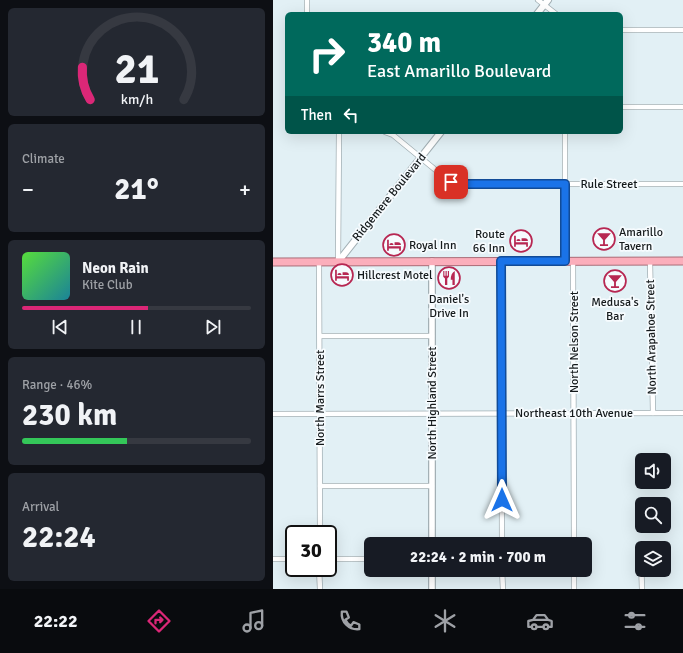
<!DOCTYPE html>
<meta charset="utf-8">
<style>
body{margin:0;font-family:Signika,sans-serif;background:#242831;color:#f1f3f6;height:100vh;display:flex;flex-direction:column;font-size:15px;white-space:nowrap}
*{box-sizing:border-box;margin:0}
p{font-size:13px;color:#9ea1a6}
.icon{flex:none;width:22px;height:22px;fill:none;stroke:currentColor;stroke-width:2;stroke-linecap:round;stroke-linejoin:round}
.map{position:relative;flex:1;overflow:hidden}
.details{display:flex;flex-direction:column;gap:8px;padding:8px;background:#0d0f14;width:273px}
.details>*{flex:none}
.guide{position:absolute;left:12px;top:12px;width:338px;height:122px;border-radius:6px;box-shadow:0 4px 16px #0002;background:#00695c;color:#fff;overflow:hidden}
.buttons{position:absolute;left:362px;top:453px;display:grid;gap:8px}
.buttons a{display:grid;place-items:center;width:36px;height:36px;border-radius:6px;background:#171b24;box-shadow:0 4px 16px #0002;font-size:20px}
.speed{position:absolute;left:12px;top:525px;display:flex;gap:8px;font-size:20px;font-weight:700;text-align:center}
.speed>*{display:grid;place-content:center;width:52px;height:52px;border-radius:50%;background:#171b24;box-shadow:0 4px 16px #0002;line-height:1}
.speed .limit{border:2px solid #111;border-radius:6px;background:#fff;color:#111}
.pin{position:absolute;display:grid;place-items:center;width:34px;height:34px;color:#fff;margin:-17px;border-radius:8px;box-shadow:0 2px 6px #0006}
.me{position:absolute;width:44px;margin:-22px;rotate:0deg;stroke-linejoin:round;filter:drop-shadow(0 0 3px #0008)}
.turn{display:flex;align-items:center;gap:14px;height:84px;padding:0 16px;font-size:18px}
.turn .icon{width:52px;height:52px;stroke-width:2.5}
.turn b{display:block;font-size:28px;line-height:34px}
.then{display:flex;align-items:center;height:38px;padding:0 16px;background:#0003;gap:8px;font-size:15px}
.big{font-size:30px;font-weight:700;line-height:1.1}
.details .tile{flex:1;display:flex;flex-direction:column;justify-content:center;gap:6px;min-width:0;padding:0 14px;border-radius:6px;background:#242831}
.details .dial{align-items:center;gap:0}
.dial svg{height:104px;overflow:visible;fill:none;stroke:#363941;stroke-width:7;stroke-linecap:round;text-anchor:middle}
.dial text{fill:#f1f3f6;stroke:none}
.song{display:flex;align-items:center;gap:12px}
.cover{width:48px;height:48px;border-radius:6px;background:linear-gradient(135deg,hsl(110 70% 55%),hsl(190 70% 35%))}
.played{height:4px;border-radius:2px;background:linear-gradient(90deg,#db2777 55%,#363941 55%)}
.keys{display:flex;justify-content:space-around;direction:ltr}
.heat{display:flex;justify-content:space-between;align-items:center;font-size:22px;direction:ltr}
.charge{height:6px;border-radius:3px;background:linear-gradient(90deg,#34c759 46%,#363941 0)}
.trip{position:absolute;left:91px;top:537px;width:228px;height:40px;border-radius:6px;background:#171b24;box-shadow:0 4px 16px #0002;font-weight:700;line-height:40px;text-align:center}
.tab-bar{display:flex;height:64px;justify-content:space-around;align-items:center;background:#090b0e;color:#9ea1a6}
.tab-bar .icon{width:28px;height:28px}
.tab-bar .on{color:#db2777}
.tab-bar b{font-size:18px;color:#f1f3f6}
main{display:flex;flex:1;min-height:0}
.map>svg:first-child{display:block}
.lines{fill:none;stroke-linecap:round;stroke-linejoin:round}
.minor-casing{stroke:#a3b0b5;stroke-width:6}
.tertiary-casing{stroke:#a3b0b5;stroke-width:8}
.secondary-casing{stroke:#a3b0b5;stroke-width:8}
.trunk-casing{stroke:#aa6d78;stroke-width:9}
.minor{stroke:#fff;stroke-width:4.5}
.tertiary{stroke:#fff;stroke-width:5.5}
.secondary{stroke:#fff;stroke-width:6}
.trunk{stroke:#fbaebb;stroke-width:7}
.route-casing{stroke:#114b97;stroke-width:10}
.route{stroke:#1a73e8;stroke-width:7}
.labels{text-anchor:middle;stroke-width:3.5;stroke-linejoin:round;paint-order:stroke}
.street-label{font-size:12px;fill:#151a1c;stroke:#f6fbfe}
.poi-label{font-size:12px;fill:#151a1c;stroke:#f6fbfe;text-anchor:start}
</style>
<main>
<section class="details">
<div class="tile dial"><svg viewBox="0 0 100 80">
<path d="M14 69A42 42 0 1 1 86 69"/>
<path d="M14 69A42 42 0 0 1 8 44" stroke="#db2777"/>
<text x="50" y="56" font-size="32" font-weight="700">21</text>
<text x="50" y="72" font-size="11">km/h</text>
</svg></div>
<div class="tile"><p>Climate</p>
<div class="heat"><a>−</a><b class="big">21°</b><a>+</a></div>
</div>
<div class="tile">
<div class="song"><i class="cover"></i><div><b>Neon Rain</b><p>Kite Club</p></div></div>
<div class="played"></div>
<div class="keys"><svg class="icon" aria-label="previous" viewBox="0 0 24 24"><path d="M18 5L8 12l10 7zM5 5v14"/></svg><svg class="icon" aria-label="pause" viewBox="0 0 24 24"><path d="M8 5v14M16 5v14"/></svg><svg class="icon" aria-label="next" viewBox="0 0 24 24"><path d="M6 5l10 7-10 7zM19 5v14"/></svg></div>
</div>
<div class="tile"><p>Range · 46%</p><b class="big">230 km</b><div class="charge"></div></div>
<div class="tile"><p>Arrival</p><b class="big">22:24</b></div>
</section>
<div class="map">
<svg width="410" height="589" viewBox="0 0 410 589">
<rect width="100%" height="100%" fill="#e2f0f5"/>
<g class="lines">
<g class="minor-casing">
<g id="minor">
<path d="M34 0V14"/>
<path d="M265 0 283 14"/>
<path d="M348 30H410"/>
<path d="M348 107H410"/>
<path d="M112 132 120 135 176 181 185 184H410"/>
<path d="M292 132V261"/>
<path d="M228 261 229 544"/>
<path d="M300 261 301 544"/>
<path d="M377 261 380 413"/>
<path d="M46 262 47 534"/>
<path d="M65 262 66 132"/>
<path d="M47 336H159"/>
<path d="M0 414 410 413"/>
<path d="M47 486H159"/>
<path d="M0 559H21"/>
<path d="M55 559H98"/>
<path d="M368 559 369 589"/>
<path d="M46 568 47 589"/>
<path d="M229 570 230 589"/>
<path d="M301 570V589"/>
</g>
</g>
<g class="tertiary-casing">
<g id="tertiary">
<path d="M159 261V544"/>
<path d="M159 570V589"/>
</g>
</g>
<g class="secondary-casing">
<g id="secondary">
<path d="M264 14 275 0"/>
<path d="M65 262 168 132"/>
</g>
</g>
<g class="trunk-casing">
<path id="trunk" d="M0 262 410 261"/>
</g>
<use href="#minor" class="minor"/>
<use href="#tertiary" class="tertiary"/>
<use href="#secondary" class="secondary"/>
<use href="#trunk" class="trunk"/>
</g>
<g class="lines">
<g class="route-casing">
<path id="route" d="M178 182 191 184H292V261H228L229 500"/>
</g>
<use href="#route" class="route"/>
</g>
<defs>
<g id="bar-ring" transform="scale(1.15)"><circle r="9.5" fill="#f6fbfe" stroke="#b72752" stroke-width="1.5"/><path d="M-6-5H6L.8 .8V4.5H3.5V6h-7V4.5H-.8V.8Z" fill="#b72752"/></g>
<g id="hotel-ring" transform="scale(1.15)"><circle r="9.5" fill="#f6fbfe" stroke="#b72752" stroke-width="1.5"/><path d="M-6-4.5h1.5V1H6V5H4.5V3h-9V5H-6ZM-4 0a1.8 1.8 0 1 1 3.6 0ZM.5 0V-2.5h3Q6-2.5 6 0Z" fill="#b72752"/></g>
<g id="restaurant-ring" transform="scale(1.15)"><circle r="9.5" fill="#f6fbfe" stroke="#b72752" stroke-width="1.5"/><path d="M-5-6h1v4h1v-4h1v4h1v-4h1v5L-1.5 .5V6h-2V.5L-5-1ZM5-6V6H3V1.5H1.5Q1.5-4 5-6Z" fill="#b72752"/></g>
</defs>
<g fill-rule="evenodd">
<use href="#bar-ring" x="331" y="239"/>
<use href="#hotel-ring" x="248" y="241"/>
<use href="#hotel-ring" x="121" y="245"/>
<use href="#hotel-ring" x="69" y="275"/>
<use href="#restaurant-ring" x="176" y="278"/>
<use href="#bar-ring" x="342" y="281"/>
</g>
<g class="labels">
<g class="street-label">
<text x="336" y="188">Rule Street</text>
<text transform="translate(116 197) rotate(-51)" y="4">Ridgemere Boulevard</text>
<text transform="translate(378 337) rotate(-91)" y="4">North Arapahoe Street</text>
<text transform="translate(301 342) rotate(-90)" y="4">North Nelson Street</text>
<text transform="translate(47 398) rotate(-90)" y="4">North Marrs Street</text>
<text transform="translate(159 403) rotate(-90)" y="4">North Highland Street</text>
<text x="301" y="417">Northeast 10th Avenue</text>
</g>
<g class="poi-label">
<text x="346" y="236">Amarillo<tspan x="346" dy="14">Tavern</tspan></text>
<text x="232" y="238" text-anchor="end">Route<tspan x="232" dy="14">66 Inn</tspan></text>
<text x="136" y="249">Royal Inn</text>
<text x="84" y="279">Hillcrest Motel</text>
<text x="176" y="303" text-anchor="middle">Daniel's<tspan x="176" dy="14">Drive In</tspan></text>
<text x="342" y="306" text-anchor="middle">Medusa's<tspan x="342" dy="14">Bar</tspan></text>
</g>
</g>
</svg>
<div class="buttons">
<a><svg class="icon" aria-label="sound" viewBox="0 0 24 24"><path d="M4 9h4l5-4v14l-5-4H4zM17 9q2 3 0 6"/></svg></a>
<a><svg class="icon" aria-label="search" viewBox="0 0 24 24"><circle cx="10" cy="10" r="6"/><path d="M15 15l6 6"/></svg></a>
<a><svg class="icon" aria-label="layers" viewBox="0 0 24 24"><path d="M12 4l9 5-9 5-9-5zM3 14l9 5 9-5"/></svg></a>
</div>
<div class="speed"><div class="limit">30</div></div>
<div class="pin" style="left:178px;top:182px;background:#d93025"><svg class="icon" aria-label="arrive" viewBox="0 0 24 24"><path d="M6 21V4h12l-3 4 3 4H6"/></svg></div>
<svg class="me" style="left:229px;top:500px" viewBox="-20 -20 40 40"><path d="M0-17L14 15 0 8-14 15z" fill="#1a73e8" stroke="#fff" stroke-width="4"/></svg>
<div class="trip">22:24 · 2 min · 700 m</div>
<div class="guide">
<div class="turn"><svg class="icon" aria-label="right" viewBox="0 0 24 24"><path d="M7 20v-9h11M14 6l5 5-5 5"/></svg><div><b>340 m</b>East Amarillo Boulevard</div></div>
<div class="then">Then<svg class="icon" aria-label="left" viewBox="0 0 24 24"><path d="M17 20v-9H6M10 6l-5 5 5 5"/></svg></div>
</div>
</div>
</main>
<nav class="tab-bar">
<b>22:22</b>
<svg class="icon on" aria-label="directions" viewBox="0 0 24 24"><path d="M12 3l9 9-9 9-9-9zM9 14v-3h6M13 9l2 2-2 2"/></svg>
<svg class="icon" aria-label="music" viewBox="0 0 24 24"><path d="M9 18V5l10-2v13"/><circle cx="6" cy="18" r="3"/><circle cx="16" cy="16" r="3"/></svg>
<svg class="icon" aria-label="phone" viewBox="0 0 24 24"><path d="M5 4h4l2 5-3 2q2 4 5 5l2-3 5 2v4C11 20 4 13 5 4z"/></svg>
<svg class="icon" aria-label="climate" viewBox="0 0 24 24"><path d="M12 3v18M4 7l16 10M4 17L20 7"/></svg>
<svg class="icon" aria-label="car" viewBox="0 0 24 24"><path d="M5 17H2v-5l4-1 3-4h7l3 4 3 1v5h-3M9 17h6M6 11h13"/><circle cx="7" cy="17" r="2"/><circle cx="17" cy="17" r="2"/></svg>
<svg class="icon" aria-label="filters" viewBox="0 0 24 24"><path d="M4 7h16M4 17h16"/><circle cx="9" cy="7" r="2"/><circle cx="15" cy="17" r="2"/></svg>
</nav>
